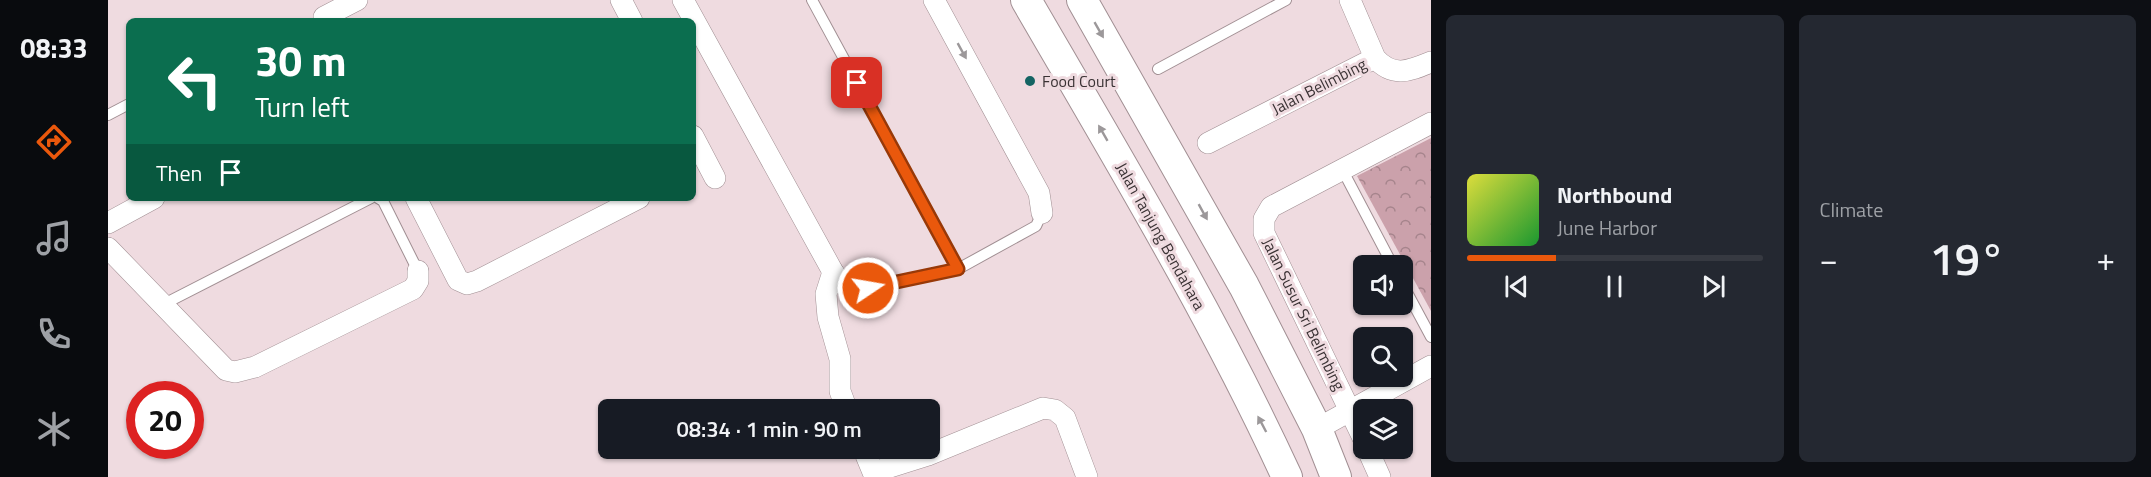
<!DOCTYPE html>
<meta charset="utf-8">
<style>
body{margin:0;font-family:"Titillium Web",sans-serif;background:#242831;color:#f1f3f6;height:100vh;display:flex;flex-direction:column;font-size:22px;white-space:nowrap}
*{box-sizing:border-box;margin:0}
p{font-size:20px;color:#9ea1a6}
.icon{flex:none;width:33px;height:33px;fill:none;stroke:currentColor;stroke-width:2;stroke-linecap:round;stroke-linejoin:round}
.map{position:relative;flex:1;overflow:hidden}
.sheet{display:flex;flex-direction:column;gap:15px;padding:15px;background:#0d0f14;width:720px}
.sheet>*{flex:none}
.top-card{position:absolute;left:18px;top:18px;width:570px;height:183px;border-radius:9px;box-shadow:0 2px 4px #0004;background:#0b6e4f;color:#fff;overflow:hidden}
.fabs{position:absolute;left:1245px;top:255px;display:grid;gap:12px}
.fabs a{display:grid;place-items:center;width:60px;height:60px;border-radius:9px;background:#171b24;box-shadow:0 2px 4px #0004;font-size:30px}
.speed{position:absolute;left:18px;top:381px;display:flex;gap:12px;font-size:30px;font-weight:700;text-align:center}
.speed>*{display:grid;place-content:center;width:78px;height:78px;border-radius:50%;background:#171b24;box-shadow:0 2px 4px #0004;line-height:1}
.speed .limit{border:9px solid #d22;background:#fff;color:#111}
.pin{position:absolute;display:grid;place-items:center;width:51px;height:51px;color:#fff;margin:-26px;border-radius:12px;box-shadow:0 3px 9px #0006}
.me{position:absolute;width:66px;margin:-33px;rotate:78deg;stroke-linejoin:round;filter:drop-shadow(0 0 4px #0008)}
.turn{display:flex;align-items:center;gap:21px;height:126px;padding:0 30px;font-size:27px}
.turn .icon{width:78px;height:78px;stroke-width:2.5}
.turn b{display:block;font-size:42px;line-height:51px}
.then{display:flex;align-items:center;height:57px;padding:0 30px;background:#0003;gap:12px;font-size:22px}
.big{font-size:45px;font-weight:600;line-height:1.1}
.sheet .card{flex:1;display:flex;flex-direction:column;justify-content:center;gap:9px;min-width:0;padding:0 21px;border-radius:9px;background:#242831}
.song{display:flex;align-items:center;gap:18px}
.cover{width:72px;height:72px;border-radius:9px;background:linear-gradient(135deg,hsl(60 70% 55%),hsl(130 70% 35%))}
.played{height:6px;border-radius:3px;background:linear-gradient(90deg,#ea580c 30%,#363941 30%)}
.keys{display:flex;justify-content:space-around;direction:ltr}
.heat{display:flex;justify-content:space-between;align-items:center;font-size:33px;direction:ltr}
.sheet .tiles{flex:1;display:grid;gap:15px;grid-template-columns:repeat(2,1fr)}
.trip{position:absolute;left:490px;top:399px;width:342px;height:60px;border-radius:9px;background:#171b24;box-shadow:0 2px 4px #0004;font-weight:600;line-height:60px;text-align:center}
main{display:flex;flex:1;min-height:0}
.tabs{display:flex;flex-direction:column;width:108px;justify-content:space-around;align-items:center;background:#090b0e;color:#9ea1a6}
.tabs .icon{width:42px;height:42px}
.tabs .on{color:#ea580c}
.tabs b{font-size:27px;color:#f1f3f6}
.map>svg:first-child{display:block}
.park{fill:url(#park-crowns)}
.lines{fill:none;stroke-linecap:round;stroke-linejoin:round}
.service-casing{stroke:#a18f93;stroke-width:12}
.minor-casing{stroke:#a18f93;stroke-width:22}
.secondary-casing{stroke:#a18f93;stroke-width:32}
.service{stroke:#fff;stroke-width:10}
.minor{stroke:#fff;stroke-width:21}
.secondary{stroke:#fff;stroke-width:30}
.oneway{fill:#9c989a}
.route-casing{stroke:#983908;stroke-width:15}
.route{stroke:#ea580c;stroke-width:10}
.poi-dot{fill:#146463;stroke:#efdbe0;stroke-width:2}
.labels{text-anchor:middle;stroke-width:6;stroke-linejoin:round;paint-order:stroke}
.poi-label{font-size:16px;fill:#3a3234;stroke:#efdbe0;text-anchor:start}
.street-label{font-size:16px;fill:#3a3234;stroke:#efdbe0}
</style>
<main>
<nav class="tabs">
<b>08:33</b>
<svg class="icon on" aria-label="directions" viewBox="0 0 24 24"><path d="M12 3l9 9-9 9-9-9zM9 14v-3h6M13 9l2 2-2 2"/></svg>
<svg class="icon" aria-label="music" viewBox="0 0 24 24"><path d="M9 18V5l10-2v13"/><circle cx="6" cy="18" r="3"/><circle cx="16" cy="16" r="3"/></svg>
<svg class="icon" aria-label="phone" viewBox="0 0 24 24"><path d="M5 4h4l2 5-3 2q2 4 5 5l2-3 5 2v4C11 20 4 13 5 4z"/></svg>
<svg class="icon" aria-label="climate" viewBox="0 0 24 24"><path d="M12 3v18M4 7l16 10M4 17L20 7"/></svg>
</nav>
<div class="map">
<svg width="1323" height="477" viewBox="0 0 1323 477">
<defs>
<pattern id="park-crowns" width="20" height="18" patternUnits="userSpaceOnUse" patternTransform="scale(1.5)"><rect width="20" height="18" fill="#cba1ab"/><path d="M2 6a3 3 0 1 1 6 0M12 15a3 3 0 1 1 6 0" fill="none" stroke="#a6848c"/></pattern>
</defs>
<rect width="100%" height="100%" fill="#efdbe0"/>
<path class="park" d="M1323 138V311L1249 176Z"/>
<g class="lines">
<g class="service-casing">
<g id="service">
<path d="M704 0 850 269"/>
<path d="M1050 69 1178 0"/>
<path d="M0 115 21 104"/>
<path d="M1234 169 1285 266"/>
<path d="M270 198 275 201 310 271"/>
<path d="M1294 283 1323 337"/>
<path d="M734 284 745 288H760L850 269 928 226 934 213"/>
<path d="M56 304 263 198"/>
</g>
</g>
<g class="minor-casing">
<g id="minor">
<path d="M513 0 524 21"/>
<path d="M575 0 725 272 734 284"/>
<path d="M826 0 931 193 934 213"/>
<path d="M1242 0 1267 58C1285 78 1301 71 1323 62"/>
<path d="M216 17 249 0"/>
<path d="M585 136 607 178"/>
<path d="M1100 143 1267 58"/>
<path d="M308 198 350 280 359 284 369 281 531 198"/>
<path d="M0 223 46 198"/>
<path d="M0 248 118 370 127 372 147 367 305 289 310 281V271"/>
<path d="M725 272 718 294 720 317 732 359V391L739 410"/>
<path d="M1209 429 1323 366"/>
<path d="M1256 440 1156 233V219L1163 207 1323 123"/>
<path d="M755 448 767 477"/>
<path d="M1259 448 1272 477"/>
<path d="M766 472 820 455 935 408 947 410 957 418 979 477"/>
</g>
</g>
<g class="secondary-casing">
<g id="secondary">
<path d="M918 0C1009 157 1103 312 1179 477"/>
<path d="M974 0 1136 286 1209 429 1228 477"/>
</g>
</g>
<use href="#service" class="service"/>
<use href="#minor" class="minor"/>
<use href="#secondary" class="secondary"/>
</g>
<defs><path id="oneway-solid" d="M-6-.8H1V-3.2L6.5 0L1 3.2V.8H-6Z" transform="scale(1.5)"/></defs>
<g class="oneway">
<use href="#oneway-solid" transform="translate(991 30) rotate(60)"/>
<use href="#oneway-solid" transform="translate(854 51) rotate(61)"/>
<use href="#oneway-solid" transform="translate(995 133) rotate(-120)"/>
<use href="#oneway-solid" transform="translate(1095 212) rotate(61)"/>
<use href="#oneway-solid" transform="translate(1154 424) rotate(-118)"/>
</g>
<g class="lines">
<g class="route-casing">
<path id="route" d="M749 83 850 269 760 288"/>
</g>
<use href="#route" class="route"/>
</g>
<circle class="poi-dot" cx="922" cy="81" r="6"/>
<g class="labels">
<g class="poi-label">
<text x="934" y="87">Food Court</text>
</g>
<g class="street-label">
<text transform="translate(1211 86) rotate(-27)" y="6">Jalan Belimbing</text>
<text transform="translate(1053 236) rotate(61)" y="6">Jalan Tanjung Bendahara</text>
<text transform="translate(1196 314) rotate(64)" y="6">Jalan Susur Sri Belimbing</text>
</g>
</g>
</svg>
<div class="fabs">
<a><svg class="icon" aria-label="sound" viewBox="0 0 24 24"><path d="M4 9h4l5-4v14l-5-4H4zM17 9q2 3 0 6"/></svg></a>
<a><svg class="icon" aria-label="search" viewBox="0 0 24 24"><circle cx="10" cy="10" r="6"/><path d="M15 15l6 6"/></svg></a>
<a><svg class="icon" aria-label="layers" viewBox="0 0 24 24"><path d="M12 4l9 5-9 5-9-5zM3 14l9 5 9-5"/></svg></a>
</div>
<div class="speed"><div class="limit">20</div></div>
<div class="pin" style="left:749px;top:83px;background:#d93025"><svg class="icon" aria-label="arrive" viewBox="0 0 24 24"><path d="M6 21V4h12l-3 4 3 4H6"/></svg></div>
<svg class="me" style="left:760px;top:288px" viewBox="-20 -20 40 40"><circle r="17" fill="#ea580c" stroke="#fff" stroke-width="3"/><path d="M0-11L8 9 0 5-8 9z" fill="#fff"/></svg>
<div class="trip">08:34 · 1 min · 90 m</div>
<div class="top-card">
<div class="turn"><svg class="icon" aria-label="left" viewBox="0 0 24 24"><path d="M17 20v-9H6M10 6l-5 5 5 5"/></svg><div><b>30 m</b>Turn left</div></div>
<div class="then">Then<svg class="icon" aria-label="arrive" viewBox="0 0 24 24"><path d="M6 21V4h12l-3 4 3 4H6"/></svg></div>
</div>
</div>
<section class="sheet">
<div class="tiles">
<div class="card">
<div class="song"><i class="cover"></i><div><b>Northbound</b><p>June Harbor</p></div></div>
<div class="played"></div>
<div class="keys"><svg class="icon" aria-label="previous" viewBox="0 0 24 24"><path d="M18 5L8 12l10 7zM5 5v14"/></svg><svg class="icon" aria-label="pause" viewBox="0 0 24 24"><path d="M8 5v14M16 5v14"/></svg><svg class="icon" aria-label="next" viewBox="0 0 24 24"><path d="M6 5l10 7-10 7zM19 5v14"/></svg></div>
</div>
<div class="card"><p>Climate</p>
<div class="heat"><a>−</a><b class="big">19°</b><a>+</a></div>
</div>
</div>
</section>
</main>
